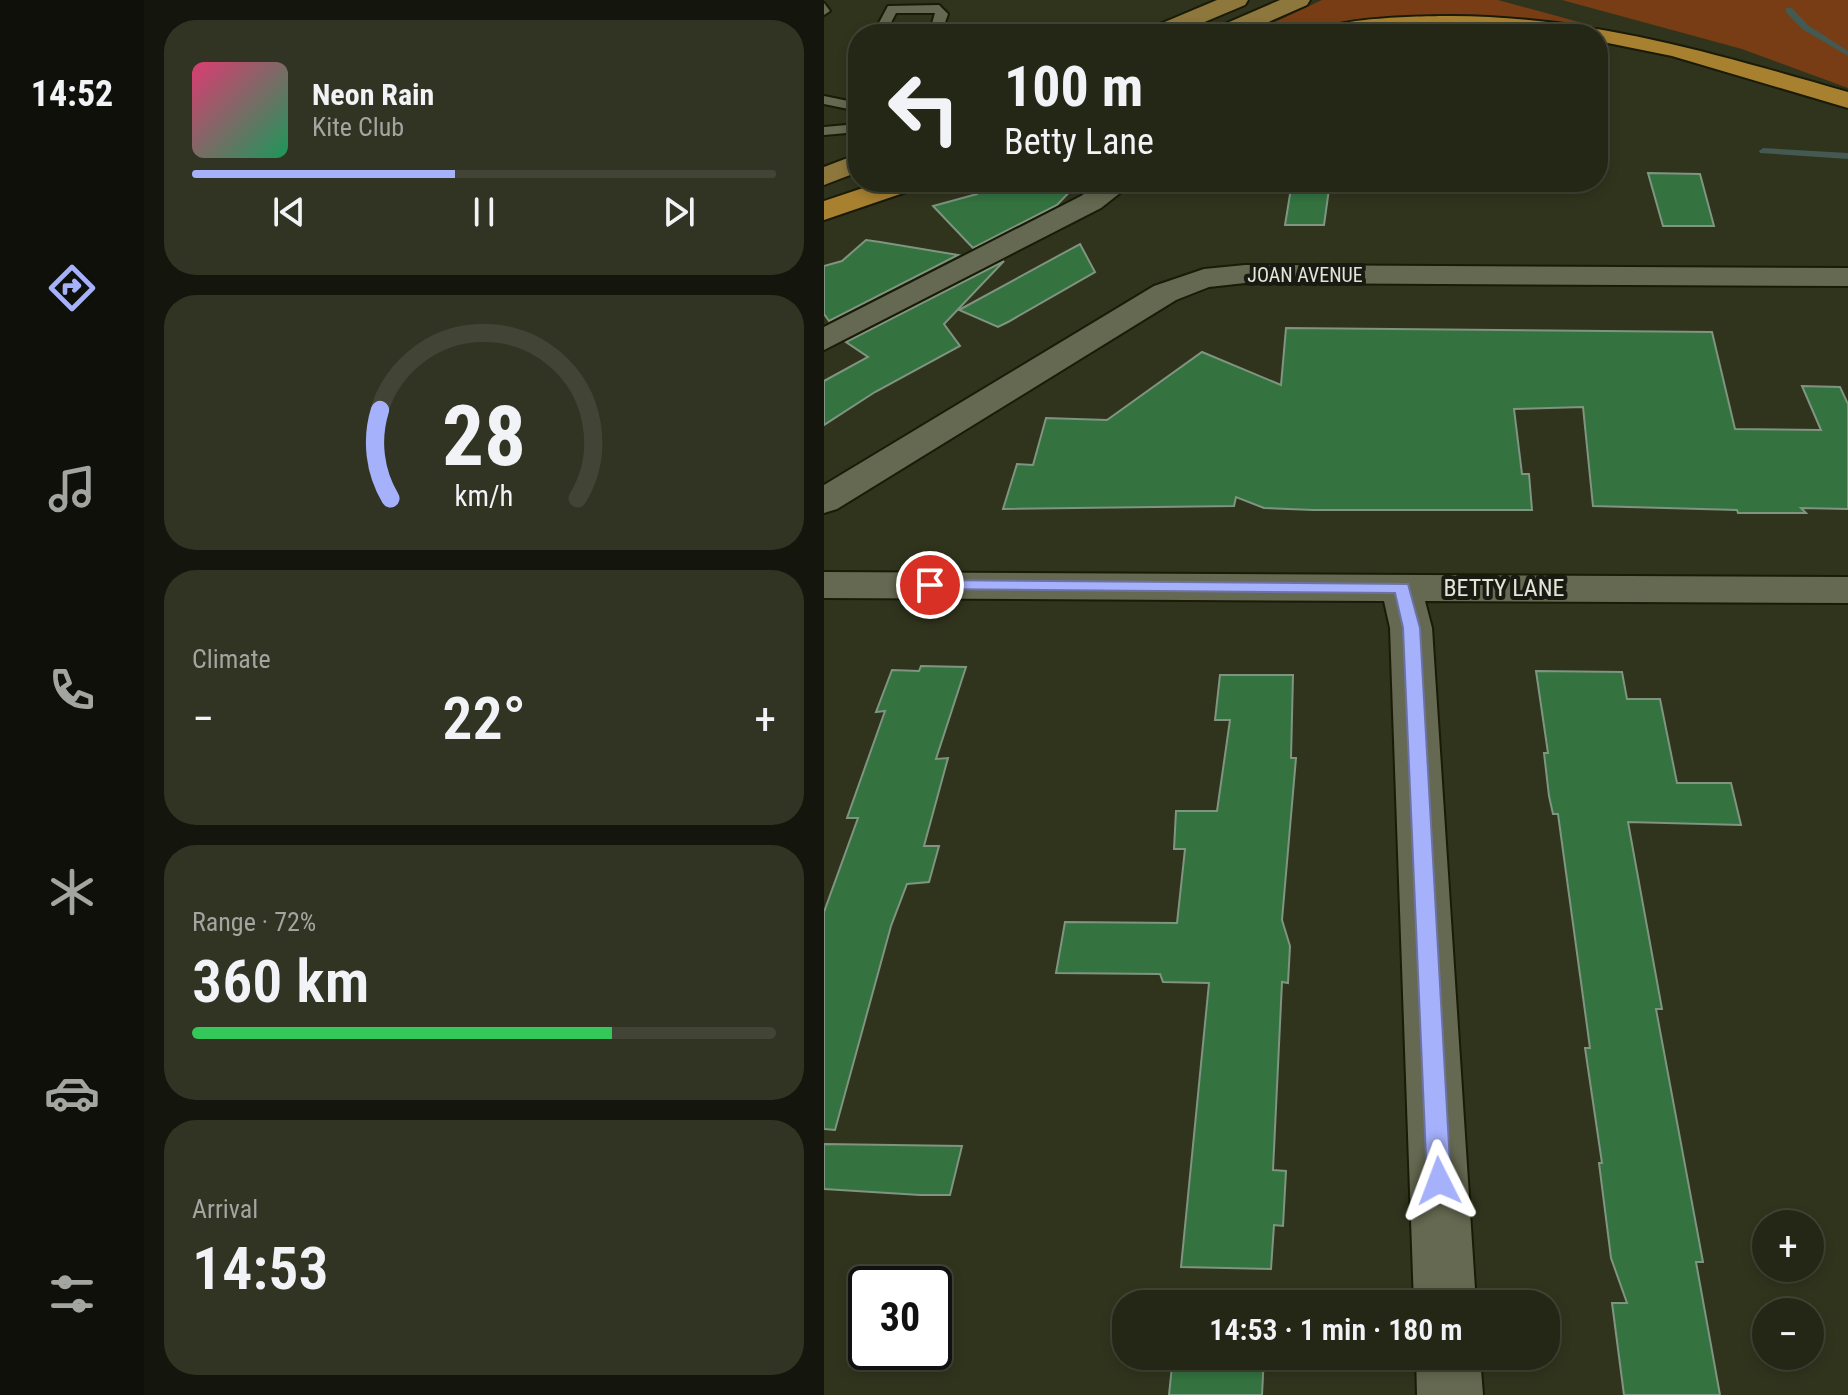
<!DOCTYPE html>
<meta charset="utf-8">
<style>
body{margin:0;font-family:"Roboto Condensed",sans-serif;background:#313323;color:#f1f3f6;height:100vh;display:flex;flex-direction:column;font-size:30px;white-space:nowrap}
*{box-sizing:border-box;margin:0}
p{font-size:26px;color:#a3a5a1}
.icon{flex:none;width:44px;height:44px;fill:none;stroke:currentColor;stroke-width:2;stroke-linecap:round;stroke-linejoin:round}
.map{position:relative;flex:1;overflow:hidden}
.drawer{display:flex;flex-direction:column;gap:20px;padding:20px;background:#14150c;width:680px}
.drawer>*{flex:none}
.top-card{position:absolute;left:24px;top:24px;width:760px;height:168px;border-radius:32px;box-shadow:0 4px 12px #0003,0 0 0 2px #424435;background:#252716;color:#f1f3f6;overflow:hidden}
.buttons{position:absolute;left:928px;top:1210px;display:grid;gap:16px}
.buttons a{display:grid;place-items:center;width:72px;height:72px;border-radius:50%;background:#252716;box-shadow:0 4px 12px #0003,0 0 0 2px #424435;font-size:40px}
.speed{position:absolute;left:24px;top:1266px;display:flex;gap:16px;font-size:40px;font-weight:700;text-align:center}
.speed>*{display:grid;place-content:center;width:104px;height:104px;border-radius:50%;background:#252716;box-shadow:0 4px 12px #0003,0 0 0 2px #424435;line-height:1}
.speed .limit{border:4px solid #111;border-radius:12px;background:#fff;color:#111}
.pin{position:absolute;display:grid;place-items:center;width:68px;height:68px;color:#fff;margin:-34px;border:4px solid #fff;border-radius:50%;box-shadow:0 2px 8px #0007}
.me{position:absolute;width:88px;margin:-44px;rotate:357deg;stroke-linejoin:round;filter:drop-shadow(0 0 6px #0008)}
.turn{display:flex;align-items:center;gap:28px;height:168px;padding:0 24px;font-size:36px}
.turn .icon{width:104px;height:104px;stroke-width:2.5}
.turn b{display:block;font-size:56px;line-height:68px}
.big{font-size:60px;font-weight:600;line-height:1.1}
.drawer .card{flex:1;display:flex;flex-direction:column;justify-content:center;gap:12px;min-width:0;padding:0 28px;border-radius:32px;background:#313323}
.drawer .dial{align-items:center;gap:0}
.dial svg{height:208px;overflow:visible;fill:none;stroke:#424435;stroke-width:7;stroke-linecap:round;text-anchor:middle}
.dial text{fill:#f1f3f6;stroke:none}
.song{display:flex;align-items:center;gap:24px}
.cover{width:96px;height:96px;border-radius:12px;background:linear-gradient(135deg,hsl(340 70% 55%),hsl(150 70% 35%))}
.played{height:8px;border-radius:4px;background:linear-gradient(90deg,#a6b1fc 45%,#424435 45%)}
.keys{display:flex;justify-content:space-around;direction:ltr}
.heat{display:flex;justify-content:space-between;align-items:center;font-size:44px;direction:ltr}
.charge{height:12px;border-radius:6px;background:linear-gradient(90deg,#34c759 72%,#424435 0)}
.trip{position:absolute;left:288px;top:1290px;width:448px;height:80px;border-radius:32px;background:#252716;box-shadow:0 4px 12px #0003,0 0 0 2px #424435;font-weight:600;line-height:80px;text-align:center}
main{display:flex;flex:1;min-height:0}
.dock{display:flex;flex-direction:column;width:144px;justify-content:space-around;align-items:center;background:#0f1009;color:#a3a5a1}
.dock .icon{width:56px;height:56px}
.dock .current{color:#a6b1fc}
.dock b{font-size:36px;color:#f1f3f6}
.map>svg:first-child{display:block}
.green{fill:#783d15}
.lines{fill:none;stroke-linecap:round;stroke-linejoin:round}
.stream{fill:#445951;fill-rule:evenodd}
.building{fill:#347340;stroke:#7f9481;stroke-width:2}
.lane-casing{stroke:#191b06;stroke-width:4}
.street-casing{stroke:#191b06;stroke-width:4}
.primary-casing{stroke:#191b06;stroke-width:4}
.highway-casing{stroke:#191b06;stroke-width:4}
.lane{fill:#656951;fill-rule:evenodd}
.street{fill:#656951;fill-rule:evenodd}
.primary{fill:#8d773d;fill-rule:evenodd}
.highway{fill:#a78130;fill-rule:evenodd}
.route{fill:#a6b1fc;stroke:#6c73a4;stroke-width:2}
.labels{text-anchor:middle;stroke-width:8;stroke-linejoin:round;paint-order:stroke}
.far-street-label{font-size:20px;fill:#e1e4d6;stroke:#191a11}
.street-label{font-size:24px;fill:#e1e4d6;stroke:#191a11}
</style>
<main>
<nav class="dock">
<b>14:52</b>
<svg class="icon current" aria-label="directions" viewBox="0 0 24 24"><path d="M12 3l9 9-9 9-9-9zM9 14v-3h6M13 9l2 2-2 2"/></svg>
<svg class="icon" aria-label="music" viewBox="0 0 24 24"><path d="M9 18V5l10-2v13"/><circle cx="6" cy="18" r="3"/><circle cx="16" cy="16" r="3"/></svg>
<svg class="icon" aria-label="phone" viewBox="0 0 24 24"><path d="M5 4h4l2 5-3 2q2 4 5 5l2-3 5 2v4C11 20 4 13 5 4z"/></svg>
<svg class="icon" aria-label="climate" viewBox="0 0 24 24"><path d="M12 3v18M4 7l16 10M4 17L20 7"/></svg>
<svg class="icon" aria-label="car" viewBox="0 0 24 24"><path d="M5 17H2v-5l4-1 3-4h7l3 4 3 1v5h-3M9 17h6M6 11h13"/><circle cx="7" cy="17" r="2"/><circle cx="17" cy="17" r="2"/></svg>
<svg class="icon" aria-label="filters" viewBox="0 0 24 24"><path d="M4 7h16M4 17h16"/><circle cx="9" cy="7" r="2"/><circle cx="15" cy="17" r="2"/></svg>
</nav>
<section class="drawer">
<div class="card">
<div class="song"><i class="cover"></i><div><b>Neon Rain</b><p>Kite Club</p></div></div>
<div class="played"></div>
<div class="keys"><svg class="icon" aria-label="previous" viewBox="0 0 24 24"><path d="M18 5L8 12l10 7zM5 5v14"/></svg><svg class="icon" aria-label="pause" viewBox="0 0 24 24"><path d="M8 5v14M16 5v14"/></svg><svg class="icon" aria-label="next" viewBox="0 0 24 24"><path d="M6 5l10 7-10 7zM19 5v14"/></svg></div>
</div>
<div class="card dial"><svg viewBox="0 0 100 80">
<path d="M14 69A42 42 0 1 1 86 69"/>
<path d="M14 69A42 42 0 0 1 10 35" stroke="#a6b1fc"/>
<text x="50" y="56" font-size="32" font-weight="700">28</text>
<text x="50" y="72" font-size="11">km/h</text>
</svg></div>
<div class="card"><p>Climate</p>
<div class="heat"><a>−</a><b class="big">22°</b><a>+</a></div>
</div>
<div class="card"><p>Range · 72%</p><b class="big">360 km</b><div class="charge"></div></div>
<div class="card"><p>Arrival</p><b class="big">14:53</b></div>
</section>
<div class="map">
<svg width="1024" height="1395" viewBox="0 0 1024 1395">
<rect width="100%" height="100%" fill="#31341d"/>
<g class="green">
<path d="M498 0H674L773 27 730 23 509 26 467 34H425Z"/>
<path d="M738 0H1024V88L918 49Z"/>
</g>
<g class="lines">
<g class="stream">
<path d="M962 8H968L984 25 1024 51V56L978 29 962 12Z"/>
<path d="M939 148 1024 153V159L936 153 935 151Z"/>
</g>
</g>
<g class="building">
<path d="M824 173 876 174 890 226H839Z"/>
<path d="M166 182H255L233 205 149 248 109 206 153 194Z"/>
<path d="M468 182H506L500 225H461Z"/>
<path d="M42 240 56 242 134 255 5 321 0 314V266L18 261Z"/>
<path d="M256 244 271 272 184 322 174 327 135 310Z"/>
<path d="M180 261 120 324 136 346 51 392 0 425V381L44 357 22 342Z"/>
<path d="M462 328 888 332 911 429 997 430 978 386 1016 387 1024 404V509L977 508 982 513H914L913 510 769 506 759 407 690 409 698 474H705L708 510H489L440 508 412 497 410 506 179 509 193 464 209 465 222 418 283 420 378 352 457 385Z"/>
<path d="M97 666 142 667 112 759 124 758 100 846H115L105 882 83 884 67 926 11 1130 0 1129V912L34 818H23L61 711 52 712 68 670 95 671Z"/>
<path d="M712 671 798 672 803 699H836L853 783H907L917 825 804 822 838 1009H832L879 1262H872L896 1395H800L788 1303H803L787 1258 775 1163H778L761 1048H766L734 814H729L725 796 720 753H724Z"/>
<path d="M396 675H469L467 758H472L458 920 466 946 464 983 458 982 449 1170 462 1171 459 1226 450 1225 447 1269 357 1267 385 983 339 982 336 974 232 973 241 922 353 923 361 849H350L352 811H393L406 720H391Z"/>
<path d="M0 1144 138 1146 126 1195H96L0 1189Z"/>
<path d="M349 1356H440L438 1395H345Z"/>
</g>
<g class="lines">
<g class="lane-casing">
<g id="lane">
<path d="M0 3 6 11 0 15Z"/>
<path d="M115 5 124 14 117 34H105L111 13H72L61 34H49L64 6Z"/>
<path d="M0 96 34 103V111L0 104Z"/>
<path d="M34 124V132L0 135V127Z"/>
</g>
</g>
<g class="street-casing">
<g id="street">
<path d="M277 182H310L277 208 0 350V327L257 196Z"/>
<path d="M421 265 1024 268V286L421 283 385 287 352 300 13 509 0 513V485L330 286 380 269Z"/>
<path d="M0 572 1024 577V603L601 601 608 628 652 1304H590L566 628 560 601 0 598Z"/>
<path d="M592 1356H656L659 1395H593Z"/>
</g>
</g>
<g class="primary-casing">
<g id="primary">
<path d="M393 0H424L421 5 352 34H320L324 29Z"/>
<path d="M456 0H486L483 5 417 34H385L389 29Z"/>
<path d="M34 154V172L0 185V167Z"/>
</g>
</g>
<g class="highway-casing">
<g id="highway">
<path d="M627 16C771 17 887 53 1024 92V108L848 56 774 41V34L627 30 492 34C504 17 603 16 627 16Z"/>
<path d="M57 182H98L94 188 0 220V201Z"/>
</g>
</g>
<use href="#lane" class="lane"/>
<use href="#street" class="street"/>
<use href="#primary" class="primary"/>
<use href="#highway" class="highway"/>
</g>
<path class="route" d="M106 580 584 584 596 628 627 1181 624 1189 615 1193 606 1189 603 1181 579 628 571 593 100 589V582Z"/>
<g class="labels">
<g class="far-street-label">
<text x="481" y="282">JOAN AVENUE</text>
</g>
<g class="street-label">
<text x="680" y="596">BETTY LANE</text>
</g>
</g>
</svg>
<div class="buttons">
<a>+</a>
<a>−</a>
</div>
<div class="speed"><div class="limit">30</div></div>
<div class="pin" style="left:106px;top:585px;background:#d93025"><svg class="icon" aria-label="arrive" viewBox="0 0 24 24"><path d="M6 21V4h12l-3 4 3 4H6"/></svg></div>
<svg class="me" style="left:615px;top:1181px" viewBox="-20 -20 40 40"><path d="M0-17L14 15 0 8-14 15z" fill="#a6b1fc" stroke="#fff" stroke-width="4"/></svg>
<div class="trip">14:53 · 1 min · 180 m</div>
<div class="top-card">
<div class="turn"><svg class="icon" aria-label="left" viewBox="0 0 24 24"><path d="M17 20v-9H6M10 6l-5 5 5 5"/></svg><div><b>100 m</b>Betty Lane</div></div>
</div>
</div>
</main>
